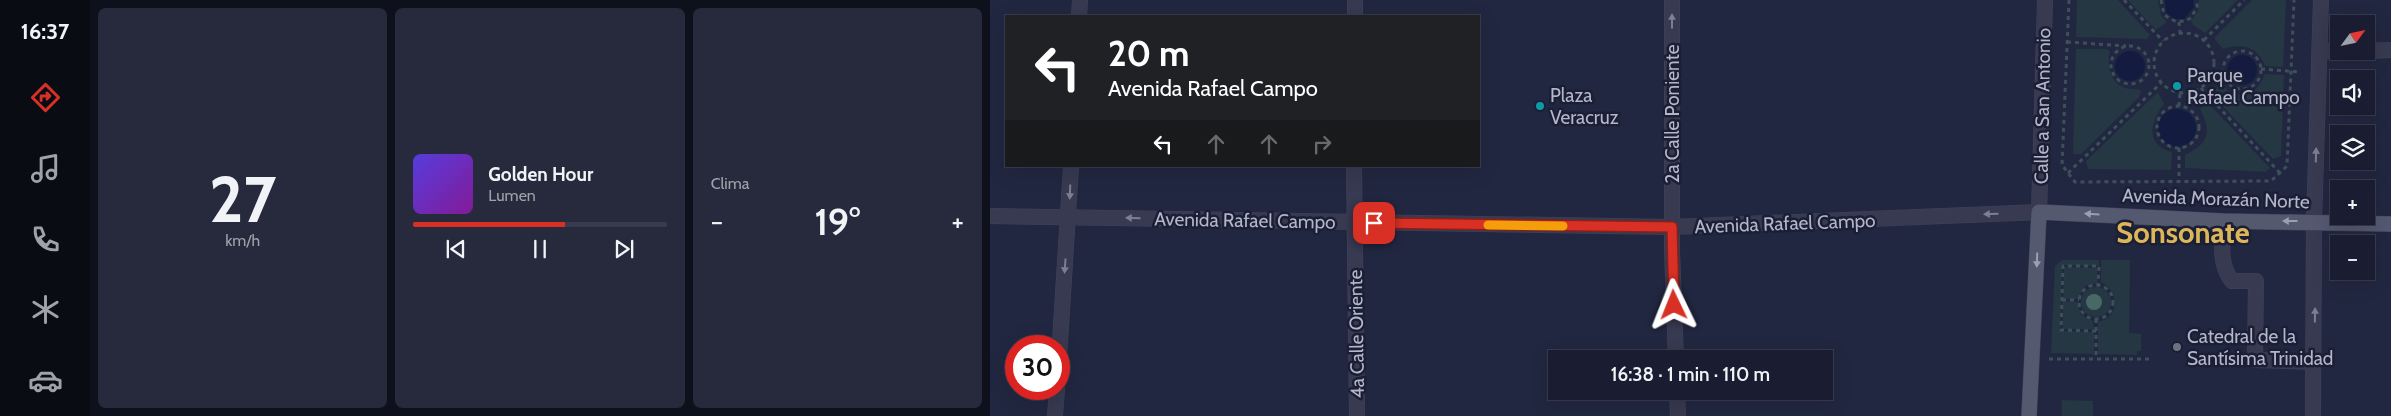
<!DOCTYPE html>
<html lang="es">
<meta charset="utf-8">
<style>
body{margin:0;font-family:Cabin,sans-serif;background:#272a3d;color:#f1f3f6;height:100vh;display:flex;flex-direction:column;font-size:19px;white-space:nowrap}
*{box-sizing:border-box;margin:0}
p{font-size:16px;color:#9fa2ab}
.icon{flex:none;width:28px;height:28px;fill:none;stroke:currentColor;stroke-width:2;stroke-linecap:round;stroke-linejoin:round}
.map{position:relative;flex:1;overflow:hidden}
.drawer{display:flex;flex-direction:column;gap:8px;padding:8px;background:#0e101b;width:900px}
.drawer>*{flex:none}
.banner{position:absolute;left:15px;top:15px;width:475px;height:152px;border-radius:0px;box-shadow:0 5px 20px #0002,0 0 0 1px #383b4d;background:#202124;color:#fff;overflow:hidden}
.needle{width:32px;rotate:57deg}
.fabs{position:absolute;left:1340px;top:15px;display:grid;gap:10px}
.fabs a{display:grid;place-items:center;width:45px;height:45px;border-radius:0px;background:#1a1d31;box-shadow:0 5px 20px #0002,0 0 0 1px #383b4d;font-size:25px}
.speed{position:absolute;left:15px;top:335px;display:flex;gap:10px;font-size:25px;font-weight:700;text-align:center}
.speed>*{display:grid;place-content:center;width:65px;height:65px;border-radius:50%;background:#1a1d31;box-shadow:0 5px 20px #0002,0 0 0 1px #383b4d;line-height:1}
.speed .limit{border:8px solid #d22;background:#fff;color:#111}
.pin{position:absolute;display:grid;place-items:center;width:42px;height:42px;color:#fff;margin:-21px;border-radius:10px;box-shadow:0 2px 8px #0006}
.me{position:absolute;width:55px;margin:-28px;rotate:358deg;stroke-linejoin:round;filter:drop-shadow(0 0 4px #0008)}
.turn{display:flex;align-items:center;gap:18px;height:105px;padding:0 20px;font-size:22px}
.turn .icon{width:65px;height:65px;stroke-width:2.5}
.turn b{display:block;font-size:35px;line-height:42px}
.lanes{display:flex;align-items:center;height:48px;padding:0 20px;background:#0003;justify-content:center;gap:25px;direction:ltr}
.lanes .off{opacity:.35}
.big{font-size:38px;font-weight:600;line-height:1.1}
.drawer .card{flex:1;display:flex;flex-direction:column;justify-content:center;gap:8px;min-width:0;padding:0 18px;border-radius:8px;background:#272a3d}
.drawer .dial{align-items:center;gap:0}
.dial b{font-size:65px;line-height:1}
.song{display:flex;align-items:center;gap:15px}
.cover{width:60px;height:60px;border-radius:8px;background:linear-gradient(135deg,hsl(250 70% 55%),hsl(290 70% 35%))}
.played{height:5px;border-radius:2px;background:linear-gradient(90deg,#d93025 60%,#383b4d 60%)}
.keys{display:flex;justify-content:space-around;direction:ltr}
.heat{display:flex;justify-content:space-between;align-items:center;font-size:28px;direction:ltr}
.drawer .tiles{flex:1;display:grid;gap:8px;grid-template-columns:repeat(3,1fr)}
.trip{position:absolute;left:558px;top:350px;width:285px;height:50px;border-radius:0px;background:#1a1d31;box-shadow:0 5px 20px #0002,0 0 0 1px #383b4d;font-weight:600;line-height:50px;text-align:center}
main{display:flex;flex:1;min-height:0}
.dock{display:flex;flex-direction:column;width:90px;justify-content:space-around;align-items:center;background:#0a0c14;color:#9fa2ab}
.dock .icon{width:35px;height:35px}
.dock .current{color:#d93025}
.dock b{font-size:22px;color:#f1f3f6}
.map>svg:first-child{display:block}
.green{fill:#243742}
.water{fill:#141b40}
.lines{fill:none;stroke-linecap:round;stroke-linejoin:round}
.minor-casing{stroke:#404359;stroke-width:16}
.major-casing{stroke:#404359;stroke-width:16}
.path{stroke:#3d5059;stroke-width:3;stroke-dasharray:4 4;stroke-linecap:butt}
.minor{stroke:#373a50;stroke-width:15}
.major{stroke:#545970;stroke-width:15}
.tree{fill:#486865}
.oneway{fill:#7b7e94}
.oneway2{fill:#9b9fb4}
.route-casing{stroke:#8d1f18;stroke-width:12}
.route{stroke:#d93025;stroke-width:9}
.slow{stroke:#f59e0b;stroke-width:9}
.culture-dot{fill:#0f9aa8;stroke:#1b1f35;stroke-width:2}
.worship-dot{fill:#6b7280;stroke:#1b1f35;stroke-width:2}
.labels{text-anchor:middle;stroke-width:5;stroke-linejoin:round;paint-order:stroke}
.poi-label{font-size:19px;fill:#b3b6cb;stroke:#1b1f35;text-anchor:start}
.street-label{font-size:19px;fill:#b3b6cb;stroke:#1b1f35}
.town-label{font-size:29px;font-weight:bold;fill:#deb65a;stroke:#1b1f35}
</style>
<main>
<nav class="dock">
<b>16:37</b>
<svg class="icon current" aria-label="directions" viewBox="0 0 24 24"><path d="M12 3l9 9-9 9-9-9zM9 14v-3h6M13 9l2 2-2 2"/></svg>
<svg class="icon" aria-label="music" viewBox="0 0 24 24"><path d="M9 18V5l10-2v13"/><circle cx="6" cy="18" r="3"/><circle cx="16" cy="16" r="3"/></svg>
<svg class="icon" aria-label="phone" viewBox="0 0 24 24"><path d="M5 4h4l2 5-3 2q2 4 5 5l2-3 5 2v4C11 20 4 13 5 4z"/></svg>
<svg class="icon" aria-label="climate" viewBox="0 0 24 24"><path d="M12 3v18M4 7l16 10M4 17L20 7"/></svg>
<svg class="icon" aria-label="car" viewBox="0 0 24 24"><path d="M5 17H2v-5l4-1 3-4h7l3 4 3 1v5h-3M9 17h6M6 11h13"/><circle cx="7" cy="17" r="2"/><circle cx="17" cy="17" r="2"/></svg>
</nav>
<section class="drawer">
<div class="tiles">
<div class="card dial"><b>27</b><p>km/h</p></div>
<div class="card">
<div class="song"><i class="cover"></i><div><b>Golden Hour</b><p>Lumen</p></div></div>
<div class="played"></div>
<div class="keys"><svg class="icon" aria-label="previous" viewBox="0 0 24 24"><path d="M18 5L8 12l10 7zM5 5v14"/></svg><svg class="icon" aria-label="pause" viewBox="0 0 24 24"><path d="M8 5v14M16 5v14"/></svg><svg class="icon" aria-label="next" viewBox="0 0 24 24"><path d="M6 5l10 7-10 7zM19 5v14"/></svg></div>
</div>
<div class="card"><p>Clima</p>
<div class="heat"><a>−</a><b class="big">19°</b><a>+</a></div>
</div>
</div>
</section>
<div class="map">
<svg width="1401" height="416" viewBox="0 0 1401 416">
<rect width="100%" height="100%" fill="#222741"/>
<g class="green">
<path d="M1087 0H1128L1160 35 1157 39 1086 37Z"/>
<path d="M1138 0H1168L1171 15 1177 22 1166 30Z"/>
<path d="M1209 0H1248L1215 33 1203 25 1201 21 1208 11Z"/>
<path d="M1262 0H1296L1293 67 1275 66C1268 46 1251 43 1233 49L1224 38Z"/>
<path d="M1086 49H1117L1120 52C1115 72 1125 92 1149 89L1151 92 1149 97 1091 154H1083Z"/>
<path d="M1275 74 1294 75 1291 156 1283 159 1222 95 1229 84C1234 86 1237 91 1242 93 1258 101 1270 88 1275 74Z"/>
<path d="M1168 92 1174 104C1160 121 1155 145 1182 152L1181 170 1098 169 1096 161Z"/>
<path d="M1218 103 1280 168 1276 172 1195 168V155C1219 144 1222 131 1210 109Z"/>
<path d="M1072 260H1109V266L1072 265 1070 331 1104 332V354L1061 353 1065 266Z"/>
<path d="M1111 260H1140L1139 333 1151 334V351H1147V355L1108 354V322C1131 317 1129 291 1111 282Z"/>
<path d="M1074 267 1107 268V283L1095 286 1087 299H1073Z"/>
<circle cx="1106" cy="302" r="15"/>
<path d="M1072 301 1087 302 1091 315 1103 321 1104 329H1073Z"/>
<path d="M1072 400 1103 401V416H1072Z"/>
</g>
<g class="water">
<path d="M1175 0H1203L1204 7 1194 19H1184L1176 12Z"/>
<circle cx="1140" cy="66" r="15"/>
<circle cx="1252" cy="70" r="15"/>
<circle cx="1187" cy="128" r="19"/>
</g>
<g class="lines">
<g class="minor-casing">
<g id="minor">
<path d="M682 0V251L686 359"/>
<path d="M89 16 90 0"/>
<path d="M365 16V0"/>
<path d="M1330 51H1355"/>
<path d="M1376 51 1401 50"/>
<path d="M364 166 367 416"/>
<path d="M0 216 681 227 1049 212 1055 0"/>
<path d="M1233 221C1233 243 1228 263 1242 281H1266L1265 360 1324 362"/>
<path d="M69 358 81 166"/>
<path d="M687 391 688 416"/>
<path d="M65 416 67 389"/>
<path d="M1323 416 1324 221 1331 0"/>
</g>
</g>
<g class="major-casing">
<path id="major" d="M1039 416 1049 212 1233 221 1401 224"/>
</g>
<g class="path">
<path d="M1079 0 1072 165 1085 182 1281 181 1297 166 1304 0"/>
<path d="M1134 0 1173 41"/>
<path d="M1171 0 1174 14C1182 22 1191 24 1201 18L1207 7V0"/>
<path d="M1189 22 1190 33"/>
<circle cx="1194" cy="63" r="30"/>
<path d="M1214 40 1254 0"/>
<path d="M1077 42 1136 46"/>
<circle cx="1140" cy="65" r="19"/>
<circle cx="1252" cy="70" r="19"/>
<path d="M1271 69 1310 72"/>
<path d="M1211 88 1290 173"/>
<circle cx="1188" cy="127" r="21"/>
<path d="M1189 106 1190 93"/>
<path d="M1189 148V181"/>
<path d="M1078 173 1171 83"/>
<circle cx="1106" cy="302" r="17"/>
<path d="M1072 300H1089"/>
<path d="M1106 319V359"/>
<path d="M1106 331 1071 330 1073 266H1109L1108 285"/>
<path d="M1059 359H1159"/>
</g>
<use href="#minor" class="minor"/>
<use href="#major" class="major"/>
</g>
<circle class="tree" cx="1104" cy="302" r="8"/>
<defs><path id="oneway-solid" d="M-6-.8H1V-3.2L6.5 0L1 3.2V.8H-6Z" transform="scale(1.25)"/></defs>
<g class="oneway">
<use href="#oneway-solid" transform="translate(682 21) rotate(-90)"/>
<use href="#oneway-solid" transform="translate(1326 155) rotate(-88)"/>
<use href="#oneway-solid" transform="translate(80 192) rotate(92)"/>
<use href="#oneway-solid" transform="translate(1001 214) rotate(178)"/>
<use href="#oneway-solid" transform="translate(143 218) rotate(-179)"/>
<use href="#oneway-solid" transform="translate(75 266) rotate(94)"/>
<use href="#oneway-solid" transform="translate(1325 315) rotate(-89)"/>
</g>
<g class="oneway2">
<use href="#oneway-solid" transform="translate(1102 214) rotate(-177)"/>
<use href="#oneway-solid" transform="translate(1300 221) rotate(-180)"/>
<use href="#oneway-solid" transform="translate(1047 260) rotate(92)"/>
</g>
<g class="lines">
<g class="route-casing">
<path id="route" d="M384 223 682 227 684 305"/>
</g>
<use href="#route" class="route"/>
<path class="slow" d="M498 225 573 226"/>
</g>
<g class="culture-dot">
<circle cx="1187" cy="86" r="5"/>
<circle cx="550" cy="106" r="5"/>
</g>
<circle class="worship-dot" cx="1187" cy="347" r="5"/>
<g class="labels">
<g class="poi-label">
<text x="1197" y="82">Parque<tspan x="1197" dy="22">Rafael Campo</tspan></text>
<text x="560" y="102">Plaza<tspan x="560" dy="22">Veracruz</tspan></text>
<text x="1197" y="343">Catedral de la<tspan x="1197" dy="22">Santísima Trinidad</tspan></text>
</g>
<g class="street-label">
<text transform="translate(1052 106) rotate(-89)" y="7">Calle a San Antonio</text>
<text transform="translate(682 114) rotate(-90)" y="7">2a Calle Poniente</text>
<text transform="translate(1226 198) rotate(2)" y="7">Avenida Morazán Norte</text>
<text transform="translate(255 220) rotate(1)" y="7">Avenida Rafael Campo</text>
<text transform="translate(795 223) rotate(-2)" y="7">Avenida Rafael Campo</text>
<text transform="translate(366 334) rotate(-91)" y="7">4a Calle Oriente</text>
</g>
<g class="town-label">
<text x="1193" y="243">Sonsonate</text>
</g>
</g>
</svg>
<div class="fabs">
<a><svg class="needle" viewBox="-14 -14 28 28"><path d="M0-13l5 13h-10z" fill="#e53935"/><path d="M0 13l5-13h-10z" fill="#9fa2ab"/></svg></a>
<a><svg class="icon" aria-label="sound" viewBox="0 0 24 24"><path d="M4 9h4l5-4v14l-5-4H4zM17 9q2 3 0 6"/></svg></a>
<a><svg class="icon" aria-label="layers" viewBox="0 0 24 24"><path d="M12 4l9 5-9 5-9-5zM3 14l9 5 9-5"/></svg></a>
<a>+</a>
<a>−</a>
</div>
<div class="speed"><div class="limit">30</div></div>
<div class="pin" style="left:384px;top:223px;background:#d93025"><svg class="icon" aria-label="arrive" viewBox="0 0 24 24"><path d="M6 21V4h12l-3 4 3 4H6"/></svg></div>
<svg class="me" style="left:684px;top:305px" viewBox="-20 -20 40 40"><path d="M0-17L14 15 0 8-14 15z" fill="#d93025" stroke="#fff" stroke-width="4"/></svg>
<div class="trip">16:38 · 1 min · 110 m</div>
<div class="banner">
<div class="turn"><svg class="icon" aria-label="left" viewBox="0 0 24 24"><path d="M17 20v-9H6M10 6l-5 5 5 5"/></svg><div><b>20 m</b>Avenida Rafael Campo</div></div>
<div class="lanes"><svg class="icon" aria-label="left" viewBox="0 0 24 24"><path d="M17 20v-9H6M10 6l-5 5 5 5"/></svg><svg class="icon off" aria-label="ahead" viewBox="0 0 24 24"><path d="M12 20V5M6 11l6-6 6 6"/></svg><svg class="icon off" aria-label="ahead" viewBox="0 0 24 24"><path d="M12 20V5M6 11l6-6 6 6"/></svg><svg class="icon off" aria-label="right" viewBox="0 0 24 24"><path d="M7 20v-9h11M14 6l5 5-5 5"/></svg></div>
</div>
</div>
</main>
